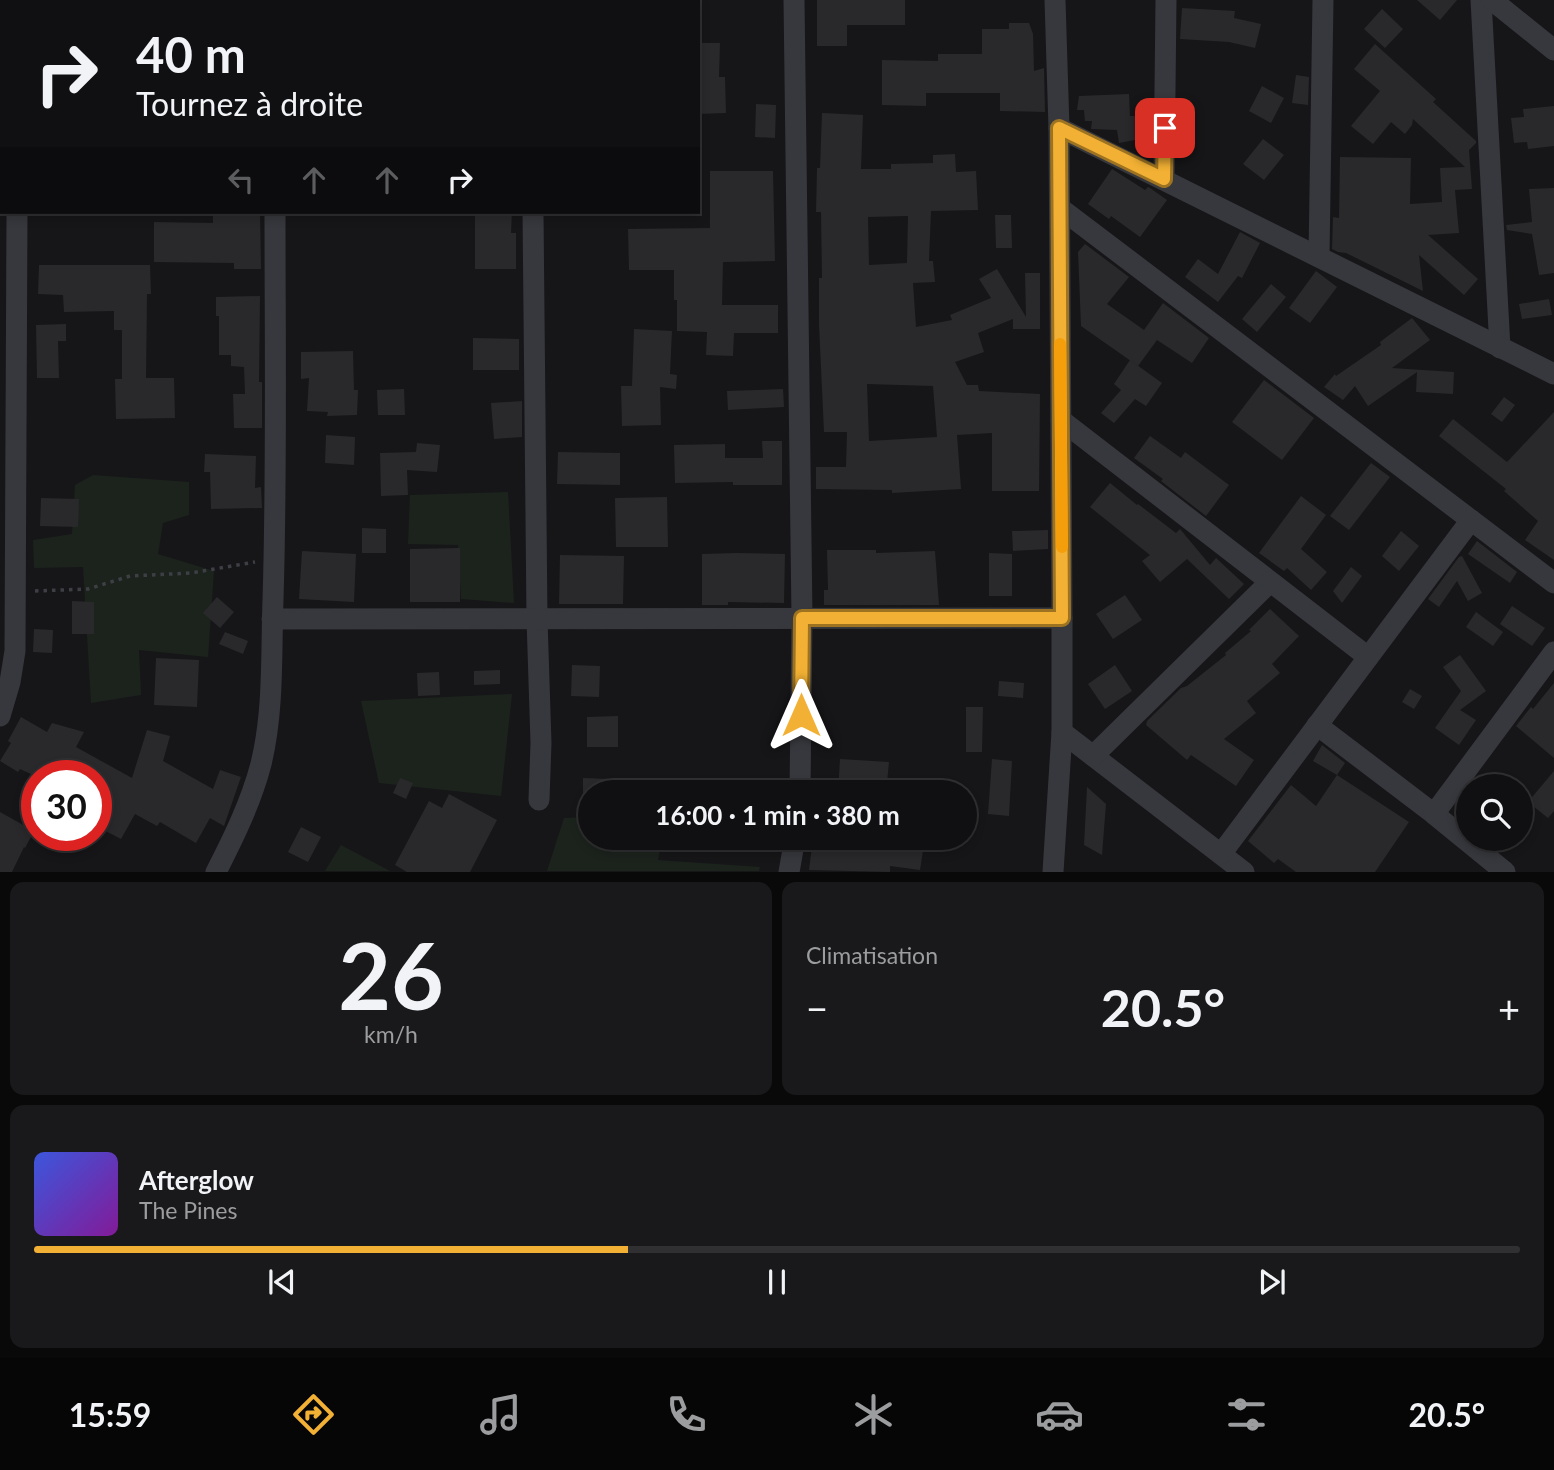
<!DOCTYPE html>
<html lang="fr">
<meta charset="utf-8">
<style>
body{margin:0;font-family:Lato,sans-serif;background:#19191b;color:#f1f3f6;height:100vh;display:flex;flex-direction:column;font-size:26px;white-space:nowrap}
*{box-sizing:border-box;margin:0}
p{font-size:23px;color:#9c9d9f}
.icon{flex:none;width:38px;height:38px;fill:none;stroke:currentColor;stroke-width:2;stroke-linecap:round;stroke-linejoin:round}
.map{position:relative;height:872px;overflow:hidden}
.side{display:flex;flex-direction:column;gap:10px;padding:10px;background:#09090a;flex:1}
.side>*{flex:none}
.banner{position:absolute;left:0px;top:0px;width:700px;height:214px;box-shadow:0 4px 10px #0003,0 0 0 2px #303032;background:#101012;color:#f1f3f6;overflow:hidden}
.tools{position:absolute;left:1456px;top:774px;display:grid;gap:14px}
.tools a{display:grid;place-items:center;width:77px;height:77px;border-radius:50%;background:#101012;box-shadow:0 4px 10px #0003,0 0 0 2px #303032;font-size:35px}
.speed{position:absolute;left:21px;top:760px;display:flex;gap:14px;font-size:35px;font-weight:700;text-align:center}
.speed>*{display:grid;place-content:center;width:91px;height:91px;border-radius:50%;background:#101012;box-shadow:0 4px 10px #0003,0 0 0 2px #303032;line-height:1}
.speed .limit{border:10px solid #d22;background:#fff;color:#111}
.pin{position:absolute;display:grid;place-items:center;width:60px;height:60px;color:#fff;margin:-30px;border-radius:14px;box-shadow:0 4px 10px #0006}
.me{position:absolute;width:77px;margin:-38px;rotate:0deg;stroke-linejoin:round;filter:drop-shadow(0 0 5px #0008)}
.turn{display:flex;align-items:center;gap:24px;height:147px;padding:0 21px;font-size:32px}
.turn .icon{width:91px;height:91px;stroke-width:2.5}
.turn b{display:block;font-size:49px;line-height:60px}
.lanes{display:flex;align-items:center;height:66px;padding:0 21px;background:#0003;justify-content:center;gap:35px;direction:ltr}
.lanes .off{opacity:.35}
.big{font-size:52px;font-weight:700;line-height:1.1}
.side .card{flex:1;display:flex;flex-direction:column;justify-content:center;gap:10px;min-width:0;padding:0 24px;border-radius:14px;background:#19191b}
.side .dial{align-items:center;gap:0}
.dial b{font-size:91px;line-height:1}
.song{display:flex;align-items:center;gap:21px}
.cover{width:84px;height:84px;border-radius:10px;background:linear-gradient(135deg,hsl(230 70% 55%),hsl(290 70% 35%))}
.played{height:7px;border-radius:4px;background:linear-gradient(90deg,#f2b134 40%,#303032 40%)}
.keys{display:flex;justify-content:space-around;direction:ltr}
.heat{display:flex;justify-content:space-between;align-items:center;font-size:38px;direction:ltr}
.side .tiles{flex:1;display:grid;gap:10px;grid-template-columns:1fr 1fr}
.card:last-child{grid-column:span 2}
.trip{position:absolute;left:578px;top:780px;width:399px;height:70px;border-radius:35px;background:#101012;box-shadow:0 4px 10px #0003,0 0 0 2px #303032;font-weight:700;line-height:70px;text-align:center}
.dock{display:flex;height:112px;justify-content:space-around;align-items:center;background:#060607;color:#9c9d9f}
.dock .icon{width:49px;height:49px}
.dock .selected{color:#f2b134}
.dock b{font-size:32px;color:#f1f3f6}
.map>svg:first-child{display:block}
.green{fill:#1c231d}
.building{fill:#29292c;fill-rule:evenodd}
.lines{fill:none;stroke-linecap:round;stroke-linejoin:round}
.path{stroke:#3d3f44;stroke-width:3.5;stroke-dasharray:3.5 5;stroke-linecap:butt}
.street{stroke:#37383d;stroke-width:21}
.route-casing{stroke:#9d7322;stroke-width:18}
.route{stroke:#f2b134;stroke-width:12}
.slow{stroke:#f59e0b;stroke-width:12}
</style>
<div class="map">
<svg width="1554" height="872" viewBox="0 0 1554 872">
<rect width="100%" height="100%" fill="#161618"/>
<g class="green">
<path d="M0 0H4V2H2V173H0Z"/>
<path d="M93 475 189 482V515L163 523 158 554 214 571 208 657 139 650 141 695 91 703 83 567 34 568 33 540 72 534 75 485Z"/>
<path d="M508 492 514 603 461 599 458 545 408 544 410 495Z"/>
<path d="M512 694 501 796 379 783 361 701Z"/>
<path d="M590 817V838H662L658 860 760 867 759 871H547L564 818Z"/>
<path d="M341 845 390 871H325Z"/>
</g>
<g class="building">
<path d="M817 0H905V25H847V46H817Z"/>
<path d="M1417 0H1457L1440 20Z"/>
<path d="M1182 8 1235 11 1234 18 1261 24 1255 48 1229 42 1180 39Z"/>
<path d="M1382 9 1403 29 1385 48 1364 29Z"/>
<path d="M1009 23H1029L1033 34 1034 71 1044 68 1045 112 1000 111V93H926V106L882 105V60L938 61V54H982V29H1009Z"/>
<path d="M698 43H720L719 77H725L726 113 698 114Z"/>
<path d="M1375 44 1436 99 1433 102 1476 141V143L1469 150 1472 189 1455 190 1459 233 1428 235 1478 279 1464 295 1419 255 1423 291 1346 253 1338 252 1332 249 1333 217 1339 218 1340 157 1411 158 1410 204 1442 202 1440 168 1465 167 1413 119 1412 125 1405 134 1391 122 1373 144 1351 126 1380 91 1354 69Z"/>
<path d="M1296 75 1309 77 1308 105 1292 103Z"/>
<path d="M1262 86 1284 98 1271 123 1249 111Z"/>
<path d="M1129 94 1130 116H1136L1135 140 1119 143 1117 130 1091 129 1092 121H1085L1084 110H1077L1079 96Z"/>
<path d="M756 104 776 105 775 138 755 137Z"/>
<path d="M1554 106V146L1528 149 1527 142 1514 143 1511 118 1524 117 1523 109Z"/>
<path d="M822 113 863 115 861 169H891V164L933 163V155L955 154 956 172 976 171 978 210 931 211 929 261H933L935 282 913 283 916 327 952 320 950 315 991 298 979 279 997 269 1026 317 1025 273H1040V329H1013V319L978 333 984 352 955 362 967 385H978L979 391 1040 394 1039 491H992V433L957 435 961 489 892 493V490L816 489V467H846L847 432H824L819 325V278H822L821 212H816L817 168H820ZM908 216 907 263 869 265 868 217ZM867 384 933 386 937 437 869 441Z"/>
<path d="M1263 139 1284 155 1264 180 1243 164Z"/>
<path d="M1112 169 1145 190 1148 187 1150 188 1167 200 1140 237 1111 216 1109 219 1088 204Z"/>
<path d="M710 171H773L775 261 723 262 722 305H778V333H734L733 356 706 355 707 332 677 331V300H674V270H629L628 229 710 228Z"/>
<path d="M1554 188V273L1539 275 1532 234 1507 230 1506 225 1532 222 1529 189Z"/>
<path d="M213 212H260L261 269H234V263L154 262V222L213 223Z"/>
<path d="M475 212H512L511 233H516V269H475Z"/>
<path d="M995 215H1011L1012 248H996Z"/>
<path d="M1240 232 1260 243 1242 278 1238 276 1218 302 1185 277 1198 259 1218 274Z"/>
<path d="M1085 244 1129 277 1107 304 1144 330 1163 303 1209 338 1192 363 1157 340 1138 366 1081 326 1078 252Z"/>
<path d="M39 265H150L151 294H147L146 378H174L175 418 116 419 115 379H122V330H114V311L64 312 63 295 38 294Z"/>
<path d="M1316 271 1337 287 1310 323 1289 308Z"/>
<path d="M1271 284 1286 297 1257 332 1242 319Z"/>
<path d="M260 296 259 382H262V428H234L233 394H245L244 367 231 366V355H219V316H216V297Z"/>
<path d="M1549 299 1552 315 1522 319 1519 304Z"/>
<path d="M1412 318 1430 340 1392 368 1454 372 1453 394 1416 392 1417 372 1368 406 1355 386 1343 400 1324 387 1335 374 1336 376 1381 345 1380 342Z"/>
<path d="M66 324V341H58L59 378H37L36 325Z"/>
<path d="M634 329 672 331 670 374 677 375 676 389 660 387 661 425 622 426 621 386H632Z"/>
<path d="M473 338 519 339V370H473Z"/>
<path d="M353 351 354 390H358L357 415 327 416 328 412 307 411 309 378 301 379V352Z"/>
<path d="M1130 360 1162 383 1146 406 1135 399 1114 423 1101 413 1121 390 1114 384Z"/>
<path d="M1264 380 1314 418 1282 460 1232 422Z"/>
<path d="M404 389 405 415H378L377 390Z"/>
<path d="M783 389 784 407 728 410 727 391Z"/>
<path d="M1504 397 1515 405 1502 422 1491 414Z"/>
<path d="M522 401V437L494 439 491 403Z"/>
<path d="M1554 412V560L1525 540 1538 521 1504 491 1506 489 1439 436 1453 419 1507 462Z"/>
<path d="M326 435 355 437 354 465 325 463Z"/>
<path d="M1150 436 1181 458 1185 452 1229 485 1206 516 1161 481 1163 479 1134 458Z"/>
<path d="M762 441H782V485H733V482L675 483 674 445 725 444V458H763Z"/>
<path d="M417 443 440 445 437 472 407 470 408 495 381 496 380 453 416 452Z"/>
<path d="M558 452 620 453V485L557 484Z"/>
<path d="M205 454 256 456 255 488 261 487 262 508 211 509 210 472H204Z"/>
<path d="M1371 463 1390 477 1349 530 1330 516Z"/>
<path d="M1110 483 1137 505 1138 504 1176 533 1180 529 1210 565 1216 558 1244 584 1229 599 1187 559 1160 582 1142 561 1150 555 1090 507Z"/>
<path d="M1301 496 1326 515 1301 549 1327 572 1311 590 1287 568 1284 571 1259 553Z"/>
<path d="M667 497 668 547H616L615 498Z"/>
<path d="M41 498 79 499 78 527 40 526Z"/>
<path d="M362 528 386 529V553H362Z"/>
<path d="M1048 530V549L1013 551 1012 531Z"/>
<path d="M1401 531 1419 546 1399 571 1382 556Z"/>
<path d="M1477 541 1517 572 1510 583 1468 554Z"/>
<path d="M460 548V602H410V549Z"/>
<path d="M827 550H876V553L935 551 939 605H824V590H828Z"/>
<path d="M302 551 356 554 354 602 299 599Z"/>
<path d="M736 553 785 554 784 603 728 602V605H702V554Z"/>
<path d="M989 553 1012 554V596H989Z"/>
<path d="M560 555 624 556 623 604H559Z"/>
<path d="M1462 556 1482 593 1468 601 1457 581 1439 607 1428 599 1459 557Z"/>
<path d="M1351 567 1362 576 1342 603 1333 591Z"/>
<path d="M1125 595 1142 620 1113 639 1096 614Z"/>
<path d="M217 597 234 612 220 628 203 613Z"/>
<path d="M72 601 94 602V634H72Z"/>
<path d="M1512 606 1545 628 1532 646 1500 624Z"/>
<path d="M1270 609 1299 636 1272 664 1280 673 1247 701 1256 713 1224 739 1254 760 1236 786 1191 755 1187 760 1146 725 1147 721 1181 688 1187 686 1226 655 1225 653 1251 631 1249 630Z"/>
<path d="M1476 612 1503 632 1493 646 1466 627Z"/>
<path d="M34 629 53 630 52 653 33 652Z"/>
<path d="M225 632 248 641 243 654 219 644Z"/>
<path d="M1460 655 1486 691 1460 710 1476 720 1459 745 1435 728 1461 691 1443 667Z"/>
<path d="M156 658 199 660 197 707 154 705Z"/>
<path d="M572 665 600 666 599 697 571 696Z"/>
<path d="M1115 665 1132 691 1105 709 1088 684Z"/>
<path d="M500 670V684L474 685V671Z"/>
<path d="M439 672 440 695 418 696 417 673Z"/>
<path d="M999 681 1024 683 1023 698 998 696Z"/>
<path d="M1554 683V758L1516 726 1531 707 1533 709Z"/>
<path d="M1410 689 1422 696 1414 709 1402 702Z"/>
<path d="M966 707H983L982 752H966Z"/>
<path d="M618 716V747H587V717Z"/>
<path d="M21 717 47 732 52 723 84 732 76 747 132 778 147 730 170 736 163 761 213 789 220 770 241 777 224 826 210 818 196 843 160 822 157 826 135 814 121 839 96 826V775H76L66 769 63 775H33L20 769 18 772 0 761 11 743 8 741Z"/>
<path d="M1322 745 1345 763 1337 775 1313 761Z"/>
<path d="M840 759 889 762 886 793H838Z"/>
<path d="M992 759 1012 761 1009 816 988 814Z"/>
<path d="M1554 771V811L1548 818 1528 802Z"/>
<path d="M1337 775 1409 822 1375 872H1296L1278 859 1274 863 1248 841 1291 785 1316 806Z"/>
<path d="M400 778 413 783 406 799 393 793Z"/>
<path d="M583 778 639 780 638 793H583Z"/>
<path d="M1087 787 1106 804 1102 855 1084 845Z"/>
<path d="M449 794 497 820 470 872H407L395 865 429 801 442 808Z"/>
<path d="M0 812 34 831 25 848 24 847 12 872H0Z"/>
<path d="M301 827 321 837 308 862 288 852Z"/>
<path d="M813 838 874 846 875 838H925L920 870 890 866V872L809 870Z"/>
</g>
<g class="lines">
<path class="path" d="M35 591 88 589 130 576 191 573 255 562"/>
<g class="street">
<path d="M16 0V2"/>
<path d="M275 0V2"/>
<path d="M531 0V2"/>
<path d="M794 0 802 618 800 793"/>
<path d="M1481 0 1500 348"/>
<path d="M1492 0 1554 50"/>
<path d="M1059 128 1554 374"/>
<path d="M1164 179 1166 0"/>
<path d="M0 187H2"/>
<path d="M1060 208 1554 583"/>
<path d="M533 212 537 619 541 743 539 800"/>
<path d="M1319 256 1323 0"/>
<path d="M1061 420 1368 657"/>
<path d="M272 619 1062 618"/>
<path d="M0 716 10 682 15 651 17 212"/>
<path d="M1317 725 1434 814 1505 872"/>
<path d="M1062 732 1244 872"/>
<path d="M1093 756 1270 582"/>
<path d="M1434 814 1554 652"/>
<path d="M1221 854 1471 520"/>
<path d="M216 872C234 837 251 802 261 764 274 710 271 655 273 600 277 471 275 341 275 212"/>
<path d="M789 872 795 838"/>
<path d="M1053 872 1062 732V618L1059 128 1055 0"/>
</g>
</g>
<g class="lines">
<g class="route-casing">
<path id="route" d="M801 715 802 618H1062L1059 128 1164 179 1165 128"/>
</g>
<use href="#route" class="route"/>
<path class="slow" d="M1060 344 1062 547"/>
</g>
</svg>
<div class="tools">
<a><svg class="icon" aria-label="search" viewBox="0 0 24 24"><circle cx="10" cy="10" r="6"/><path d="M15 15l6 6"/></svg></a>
</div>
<div class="speed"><div class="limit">30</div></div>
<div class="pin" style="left:1165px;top:128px;background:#d93025"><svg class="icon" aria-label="arrive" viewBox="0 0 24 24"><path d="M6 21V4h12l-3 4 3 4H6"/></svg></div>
<svg class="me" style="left:801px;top:715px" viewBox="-20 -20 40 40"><path d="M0-17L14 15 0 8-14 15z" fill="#f2b134" stroke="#fff" stroke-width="4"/></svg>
<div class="trip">16:00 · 1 min · 380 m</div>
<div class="banner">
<div class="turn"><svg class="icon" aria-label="right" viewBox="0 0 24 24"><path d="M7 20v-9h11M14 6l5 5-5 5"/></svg><div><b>40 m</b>Tournez à droite</div></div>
<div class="lanes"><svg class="icon off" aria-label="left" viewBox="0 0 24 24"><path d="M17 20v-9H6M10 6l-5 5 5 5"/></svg><svg class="icon off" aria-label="ahead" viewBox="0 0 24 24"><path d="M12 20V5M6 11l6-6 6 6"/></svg><svg class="icon off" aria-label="ahead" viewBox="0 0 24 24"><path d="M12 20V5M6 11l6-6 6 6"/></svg><svg class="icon" aria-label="right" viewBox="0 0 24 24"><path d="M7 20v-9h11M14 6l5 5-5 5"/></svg></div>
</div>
</div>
<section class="side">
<div class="tiles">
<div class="card dial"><b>26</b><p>km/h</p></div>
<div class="card"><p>Climatisation</p>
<div class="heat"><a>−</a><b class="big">20.5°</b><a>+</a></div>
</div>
<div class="card">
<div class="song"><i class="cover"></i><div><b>Afterglow</b><p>The Pines</p></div></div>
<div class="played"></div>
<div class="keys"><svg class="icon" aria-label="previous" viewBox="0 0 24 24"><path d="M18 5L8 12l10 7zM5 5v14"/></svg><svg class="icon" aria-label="pause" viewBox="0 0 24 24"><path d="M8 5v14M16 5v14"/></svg><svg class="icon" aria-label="next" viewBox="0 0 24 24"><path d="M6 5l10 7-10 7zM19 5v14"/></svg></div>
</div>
</div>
</section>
<nav class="dock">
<b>15:59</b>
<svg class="icon selected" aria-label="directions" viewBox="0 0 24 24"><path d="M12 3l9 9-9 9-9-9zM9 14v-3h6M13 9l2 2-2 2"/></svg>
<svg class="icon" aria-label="music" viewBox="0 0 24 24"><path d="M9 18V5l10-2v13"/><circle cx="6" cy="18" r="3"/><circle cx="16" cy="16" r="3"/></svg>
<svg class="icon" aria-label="phone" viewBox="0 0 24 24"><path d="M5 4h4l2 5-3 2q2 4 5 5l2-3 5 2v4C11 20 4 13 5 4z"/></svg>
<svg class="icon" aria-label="climate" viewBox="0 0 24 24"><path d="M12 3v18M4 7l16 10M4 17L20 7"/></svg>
<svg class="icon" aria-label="car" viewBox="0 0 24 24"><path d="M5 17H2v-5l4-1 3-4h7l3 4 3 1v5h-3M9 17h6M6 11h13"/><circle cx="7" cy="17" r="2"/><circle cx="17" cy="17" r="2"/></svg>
<svg class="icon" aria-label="filters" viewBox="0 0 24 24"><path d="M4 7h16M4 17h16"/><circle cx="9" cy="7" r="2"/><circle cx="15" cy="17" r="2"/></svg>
<b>20.5°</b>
</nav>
